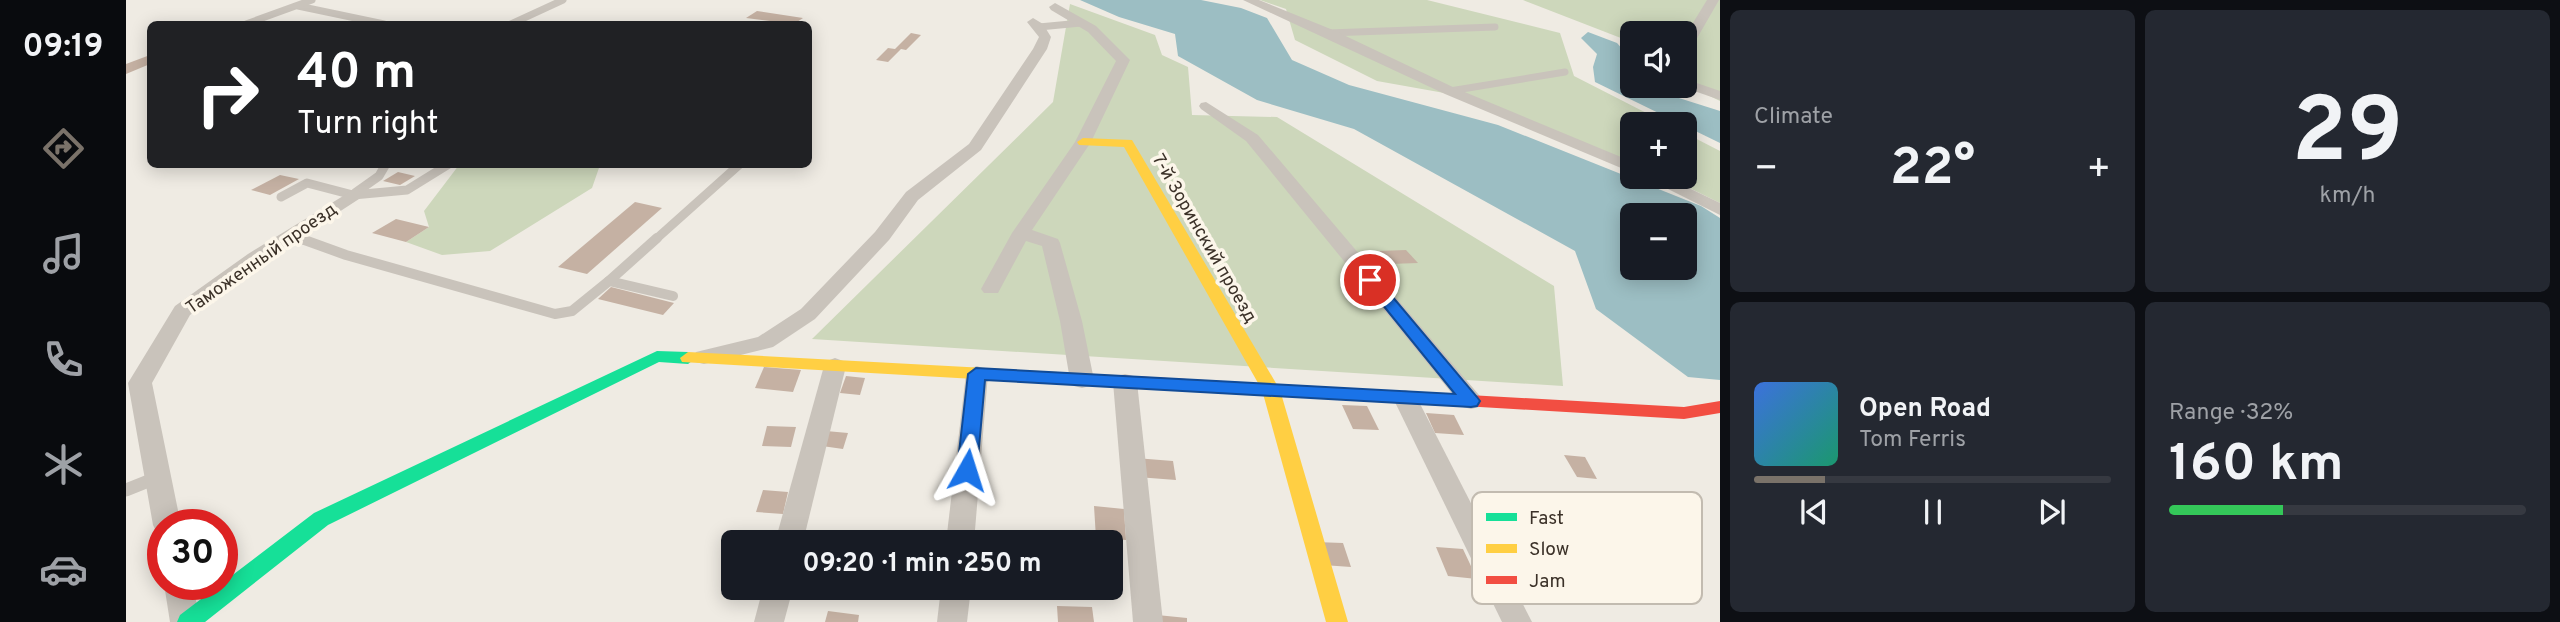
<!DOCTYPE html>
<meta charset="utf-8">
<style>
body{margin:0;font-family:Overpass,sans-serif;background:#242831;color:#f1f3f6;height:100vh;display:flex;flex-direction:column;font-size:26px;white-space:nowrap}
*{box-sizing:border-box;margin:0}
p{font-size:23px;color:#9ea1a6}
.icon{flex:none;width:38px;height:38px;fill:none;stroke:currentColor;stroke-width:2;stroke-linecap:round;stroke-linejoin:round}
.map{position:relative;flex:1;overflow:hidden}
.sheet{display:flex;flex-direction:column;gap:10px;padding:10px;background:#0d0f14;width:840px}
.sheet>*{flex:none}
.guide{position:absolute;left:21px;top:21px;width:665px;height:147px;border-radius:10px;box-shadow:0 4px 18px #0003;background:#202124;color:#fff;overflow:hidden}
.tools{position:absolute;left:1494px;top:21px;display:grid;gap:14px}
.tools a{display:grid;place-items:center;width:77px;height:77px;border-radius:10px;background:#171b24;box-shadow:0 4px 18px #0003;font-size:35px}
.speed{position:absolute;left:21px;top:509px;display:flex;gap:14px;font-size:35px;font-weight:700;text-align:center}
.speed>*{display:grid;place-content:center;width:91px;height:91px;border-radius:50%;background:#171b24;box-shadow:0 4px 18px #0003;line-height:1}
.speed .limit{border:10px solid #d22;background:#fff;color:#111}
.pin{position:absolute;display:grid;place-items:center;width:60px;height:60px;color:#fff;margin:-30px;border:4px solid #fff;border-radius:50%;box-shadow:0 2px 7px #0007}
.me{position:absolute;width:77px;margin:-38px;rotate:6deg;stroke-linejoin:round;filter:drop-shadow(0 0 5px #0008)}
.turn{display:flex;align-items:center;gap:24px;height:147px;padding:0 35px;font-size:32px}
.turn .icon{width:91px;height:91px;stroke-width:2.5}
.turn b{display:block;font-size:49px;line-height:60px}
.big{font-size:52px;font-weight:700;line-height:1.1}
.sheet .tile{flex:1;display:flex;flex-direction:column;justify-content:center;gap:10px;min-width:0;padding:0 24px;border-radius:10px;background:#242831}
.sheet .dial{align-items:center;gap:0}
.dial b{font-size:91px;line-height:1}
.song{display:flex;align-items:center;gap:21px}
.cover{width:84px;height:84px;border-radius:10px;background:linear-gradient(135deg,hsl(220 70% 55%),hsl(160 70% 35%))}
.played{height:7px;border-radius:4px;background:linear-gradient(90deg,#7a7269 20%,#363941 20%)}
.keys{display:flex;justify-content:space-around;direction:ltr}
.heat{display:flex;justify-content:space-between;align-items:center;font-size:38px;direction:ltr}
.charge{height:10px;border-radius:5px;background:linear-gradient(90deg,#34c759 32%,#363941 0)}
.sheet .tiles{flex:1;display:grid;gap:10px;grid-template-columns:repeat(2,1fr)}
.trip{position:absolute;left:595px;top:530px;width:402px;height:70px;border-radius:10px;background:#171b24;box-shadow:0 4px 18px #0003;font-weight:700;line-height:70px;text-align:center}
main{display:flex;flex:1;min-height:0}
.tab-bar{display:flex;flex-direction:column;width:126px;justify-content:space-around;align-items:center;background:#090b0e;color:#9ea1a6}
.tab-bar .icon{width:49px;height:49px}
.tab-bar .on{color:#7a7269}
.tab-bar b{font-size:32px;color:#f1f3f6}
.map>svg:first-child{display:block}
.green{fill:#cdd7bb}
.water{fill:#9cbec3;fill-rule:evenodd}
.building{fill:#c5b1a3}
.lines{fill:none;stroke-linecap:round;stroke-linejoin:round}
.lane-far3{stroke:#c9c3bb;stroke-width:7}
.lane-far2{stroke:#c9c3bb;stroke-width:9}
.lane-far1{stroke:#c9c3bb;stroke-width:10}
.lane{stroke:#c9c3bb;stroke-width:13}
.street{fill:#c9c3bb;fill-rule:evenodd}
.fast{fill:#16e098;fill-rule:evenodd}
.slow{fill:#ffcf43;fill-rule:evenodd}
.jam{fill:#f24e42;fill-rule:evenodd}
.route{fill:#1a73e8;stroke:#114b97;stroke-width:2}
.labels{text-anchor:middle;stroke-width:7;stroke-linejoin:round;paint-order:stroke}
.street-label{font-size:18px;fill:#3b3128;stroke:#fcf6ea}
.key{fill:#fcf6ea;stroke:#c2bbb0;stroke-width:2}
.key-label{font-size:19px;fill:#3b3128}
</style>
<main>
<nav class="tab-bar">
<b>09:19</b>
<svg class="icon on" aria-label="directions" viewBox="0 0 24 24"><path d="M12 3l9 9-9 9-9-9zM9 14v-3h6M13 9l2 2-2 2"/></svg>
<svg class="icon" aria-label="music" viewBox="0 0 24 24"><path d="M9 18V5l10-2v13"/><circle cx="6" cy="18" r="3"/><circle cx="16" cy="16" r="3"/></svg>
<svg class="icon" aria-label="phone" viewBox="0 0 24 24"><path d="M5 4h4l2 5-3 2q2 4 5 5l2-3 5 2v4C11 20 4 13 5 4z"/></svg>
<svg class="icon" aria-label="climate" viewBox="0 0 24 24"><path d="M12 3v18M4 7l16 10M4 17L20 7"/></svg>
<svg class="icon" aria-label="car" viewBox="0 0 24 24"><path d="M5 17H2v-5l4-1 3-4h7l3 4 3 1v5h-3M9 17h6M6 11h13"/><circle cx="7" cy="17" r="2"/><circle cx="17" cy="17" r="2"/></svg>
</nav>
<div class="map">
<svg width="1594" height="622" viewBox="0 0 1594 622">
<rect width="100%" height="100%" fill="#efebe3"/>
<g class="green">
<path d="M1134 0H1301L1434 33 1448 76 1542 124H1507V163L1352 99 1251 81 1169 40 1160 9Z"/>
<path d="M1397 0H1594V101L1559 84V33H1507V48L1500 40Z"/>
<path d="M944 4 1029 35 1036 55 1062 67 1066 115 1151 117 1428 286 1437 386 686 339 927 102Z"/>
<path d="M1559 133 1594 151V203L1541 177H1559Z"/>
<path d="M333 165V164L474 165 466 188 364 251 316 255 280 242 303 227 298 211Z"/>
</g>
<g class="water">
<path d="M954 0H1075L1115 8 1141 18 1166 60 1223 85 1372 125 1575 206 1594 218V380L1562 377 1470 309 1449 251 1228 129 1131 100 1052 56 1049 34 993 17ZM1507 215H1559V268H1507Z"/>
<path d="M1462 32 1491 43 1506 60 1498 74 1507 81V86H1515L1594 111V143L1469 82 1467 67 1471 54 1455 38Z"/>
</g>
<g class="building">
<path d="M631 11 677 18 668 24 620 18Z"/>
<path d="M785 33 795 35 780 50 775 49 762 62 750 60 762 48 769 49Z"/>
<path d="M24 55V64L0 74V64Z"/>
<path d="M272 172 289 176 274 185 257 181Z"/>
<path d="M154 175 173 179 144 195 125 190Z"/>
<path d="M509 202 536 208 461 274 432 267Z"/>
<path d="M270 219 303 227 280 242 246 233Z"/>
<path d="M1280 250 1292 263 1264 264 1253 251Z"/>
<path d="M485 287 548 303 537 315 472 299Z"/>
<path d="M638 367 675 370 667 392 629 388Z"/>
<path d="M720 376 739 378 734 395 714 393Z"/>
<path d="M1216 405 1241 406 1253 430 1227 429Z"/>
<path d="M1300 413 1328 415 1338 435 1309 433Z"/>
<path d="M641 426 670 427 665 447 636 446Z"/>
<path d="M700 431 722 433 717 449 696 446Z"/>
<path d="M1438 455 1459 457 1471 479 1451 477Z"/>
<path d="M1009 458 1047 461 1050 480 1011 477Z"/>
<path d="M637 490 662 492 657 514 630 512Z"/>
<path d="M968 506 998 509 1000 540 970 538Z"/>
<path d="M1189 542 1217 543 1225 567 1197 565Z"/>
<path d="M1310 547 1337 549 1351 579 1322 576Z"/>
<path d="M931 606 966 607 968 622H932Z"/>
<path d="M702 611 733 615 732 622H699Z"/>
<path d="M1031 615 1061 618V622H1032Z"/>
</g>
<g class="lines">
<g class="lane-far3">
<path d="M172 6 258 24"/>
<path d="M120 24 186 0"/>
<path d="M385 24 437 0"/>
<path d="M913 27 955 23"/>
<path d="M1202 33 1369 27"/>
<path d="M1324 91 1439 72"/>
</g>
<g class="lane-far2">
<path d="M229 193 253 176 260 164"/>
<path d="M155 197 181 183 227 195 281 190 323 164"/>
<path d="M165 235 178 240"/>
<path d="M529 240 614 164"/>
</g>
<g class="lane-far1">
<path d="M173 238 220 255 429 314 446 311 483 281 547 296"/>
<path d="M483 281 531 238"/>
</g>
<path class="lane" d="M0 490 30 478"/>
<g class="street">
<path d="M1117 0H1133L1207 30 1329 88 1507 162V173L1319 94Z"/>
<path d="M1581 0H1593L1566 47 1559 51V36Z"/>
<path d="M929 3 970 26 1004 60 965 142 906 230 932 239 934 243 956 321 968 380 964 386 956 388 948 386 944 380 934 321 916 246 900 241 872 293H858L855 289 886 233 949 142 990 61 962 32 925 10 923 7Z"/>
<path d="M907 18 917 24 925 37 921 49 855 150 792 200 763 240 689 319 647 347 578 364 570 362 567 357 570 352 632 337 675 309 749 232 780 192 843 144 907 49 913 37 901 22Z"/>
<path d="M1559 79 1594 91V100L1554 86H1559Z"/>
<path d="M1080 102 1132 135 1353 395 1357 401 1353 407 1345 409 1337 407 1120 141 1075 109 1073 106 1075 103Z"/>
<path d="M1518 177H1540L1594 203V215Z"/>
<path d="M227 190 233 191 236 195 233 199 136 262 64 315 26 383 55 525H37V535L31 533 27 525 2 383 49 306 122 254Z"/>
<path d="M709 358 717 361 720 366 677 542H649L698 366 701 361Z"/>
<path d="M851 366 859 369 862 374 848 542H820L840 374 843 369Z"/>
<path d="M999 374 1007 376 1011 382 1037 622H1007L987 382 991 376Z"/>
<path d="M1279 390 1287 392 1291 398 1406 622H1376L1267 398 1271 392Z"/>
<path d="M38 584H67L74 622H44Z"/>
<path d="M637 588H667L658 622H628Z"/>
<path d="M815 588H845L841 622H811Z"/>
</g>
<path class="fast" d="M531 351 562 352 570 358 562 364 533 362 202 525 79 622H51L54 615 188 513Z"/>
<g class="slow">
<path d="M957 138 1006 140 1154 390 1222 622H1200L1136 390 998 147 953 145 951 142Z"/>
<path d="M562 352 988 375 994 377 997 381 994 385 988 387 556 362 554 358Z"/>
</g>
<path class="jam" d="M988 375 1558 407 1594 401V413L1558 419 982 385 979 381 982 377Z"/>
</g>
<path class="route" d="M1244 275 1249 276 1351 397 1354 401 1351 406 1345 407 859 380 851 470 848 475 841 477 834 475 831 470 842 374 850 368 1329 394 1239 283 1236 280 1239 276Z"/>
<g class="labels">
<g class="street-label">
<text transform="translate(1079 238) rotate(60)" y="6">7-й Зоринский проезд</text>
<text transform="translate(135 258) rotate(-35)" y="6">Таможенный проезд</text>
</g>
</g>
<rect x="1346" y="492" width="230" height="112" rx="10" class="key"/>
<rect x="1360" y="513" width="31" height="8" fill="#16e098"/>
<rect x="1360" y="544" width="31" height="9" fill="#ffcf43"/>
<rect x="1360" y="576" width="31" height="8" fill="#f24e42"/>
<g class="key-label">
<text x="1403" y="524">Fast</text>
<text x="1403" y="555">Slow</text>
<text x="1403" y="587">Jam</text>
</g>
</svg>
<div class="tools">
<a><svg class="icon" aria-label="sound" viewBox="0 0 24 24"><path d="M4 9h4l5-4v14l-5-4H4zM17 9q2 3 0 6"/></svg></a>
<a>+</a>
<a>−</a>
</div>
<div class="speed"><div class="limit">30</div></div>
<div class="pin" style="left:1244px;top:280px;background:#d93025"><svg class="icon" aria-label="arrive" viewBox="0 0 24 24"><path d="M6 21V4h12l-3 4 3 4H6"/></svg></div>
<svg class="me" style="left:841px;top:470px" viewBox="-20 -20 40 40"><path d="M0-17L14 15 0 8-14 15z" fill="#1a73e8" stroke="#fff" stroke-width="4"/></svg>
<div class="trip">09:20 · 1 min · 250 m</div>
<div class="guide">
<div class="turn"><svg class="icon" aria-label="right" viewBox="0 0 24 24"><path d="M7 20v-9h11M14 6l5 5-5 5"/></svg><div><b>40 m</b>Turn right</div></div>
</div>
</div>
<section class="sheet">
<div class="tiles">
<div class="tile"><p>Climate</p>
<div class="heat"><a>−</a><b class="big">22°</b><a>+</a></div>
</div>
<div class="tile dial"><b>29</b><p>km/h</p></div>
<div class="tile">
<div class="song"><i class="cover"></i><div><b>Open Road</b><p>Tom Ferris</p></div></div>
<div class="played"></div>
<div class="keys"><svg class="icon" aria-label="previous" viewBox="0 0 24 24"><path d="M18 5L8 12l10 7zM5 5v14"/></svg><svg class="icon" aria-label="pause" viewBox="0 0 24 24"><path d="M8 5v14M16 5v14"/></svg><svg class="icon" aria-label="next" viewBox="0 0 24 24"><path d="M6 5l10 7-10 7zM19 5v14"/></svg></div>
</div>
<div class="tile"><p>Range · 32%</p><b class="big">160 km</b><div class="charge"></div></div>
</div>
</section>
</main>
